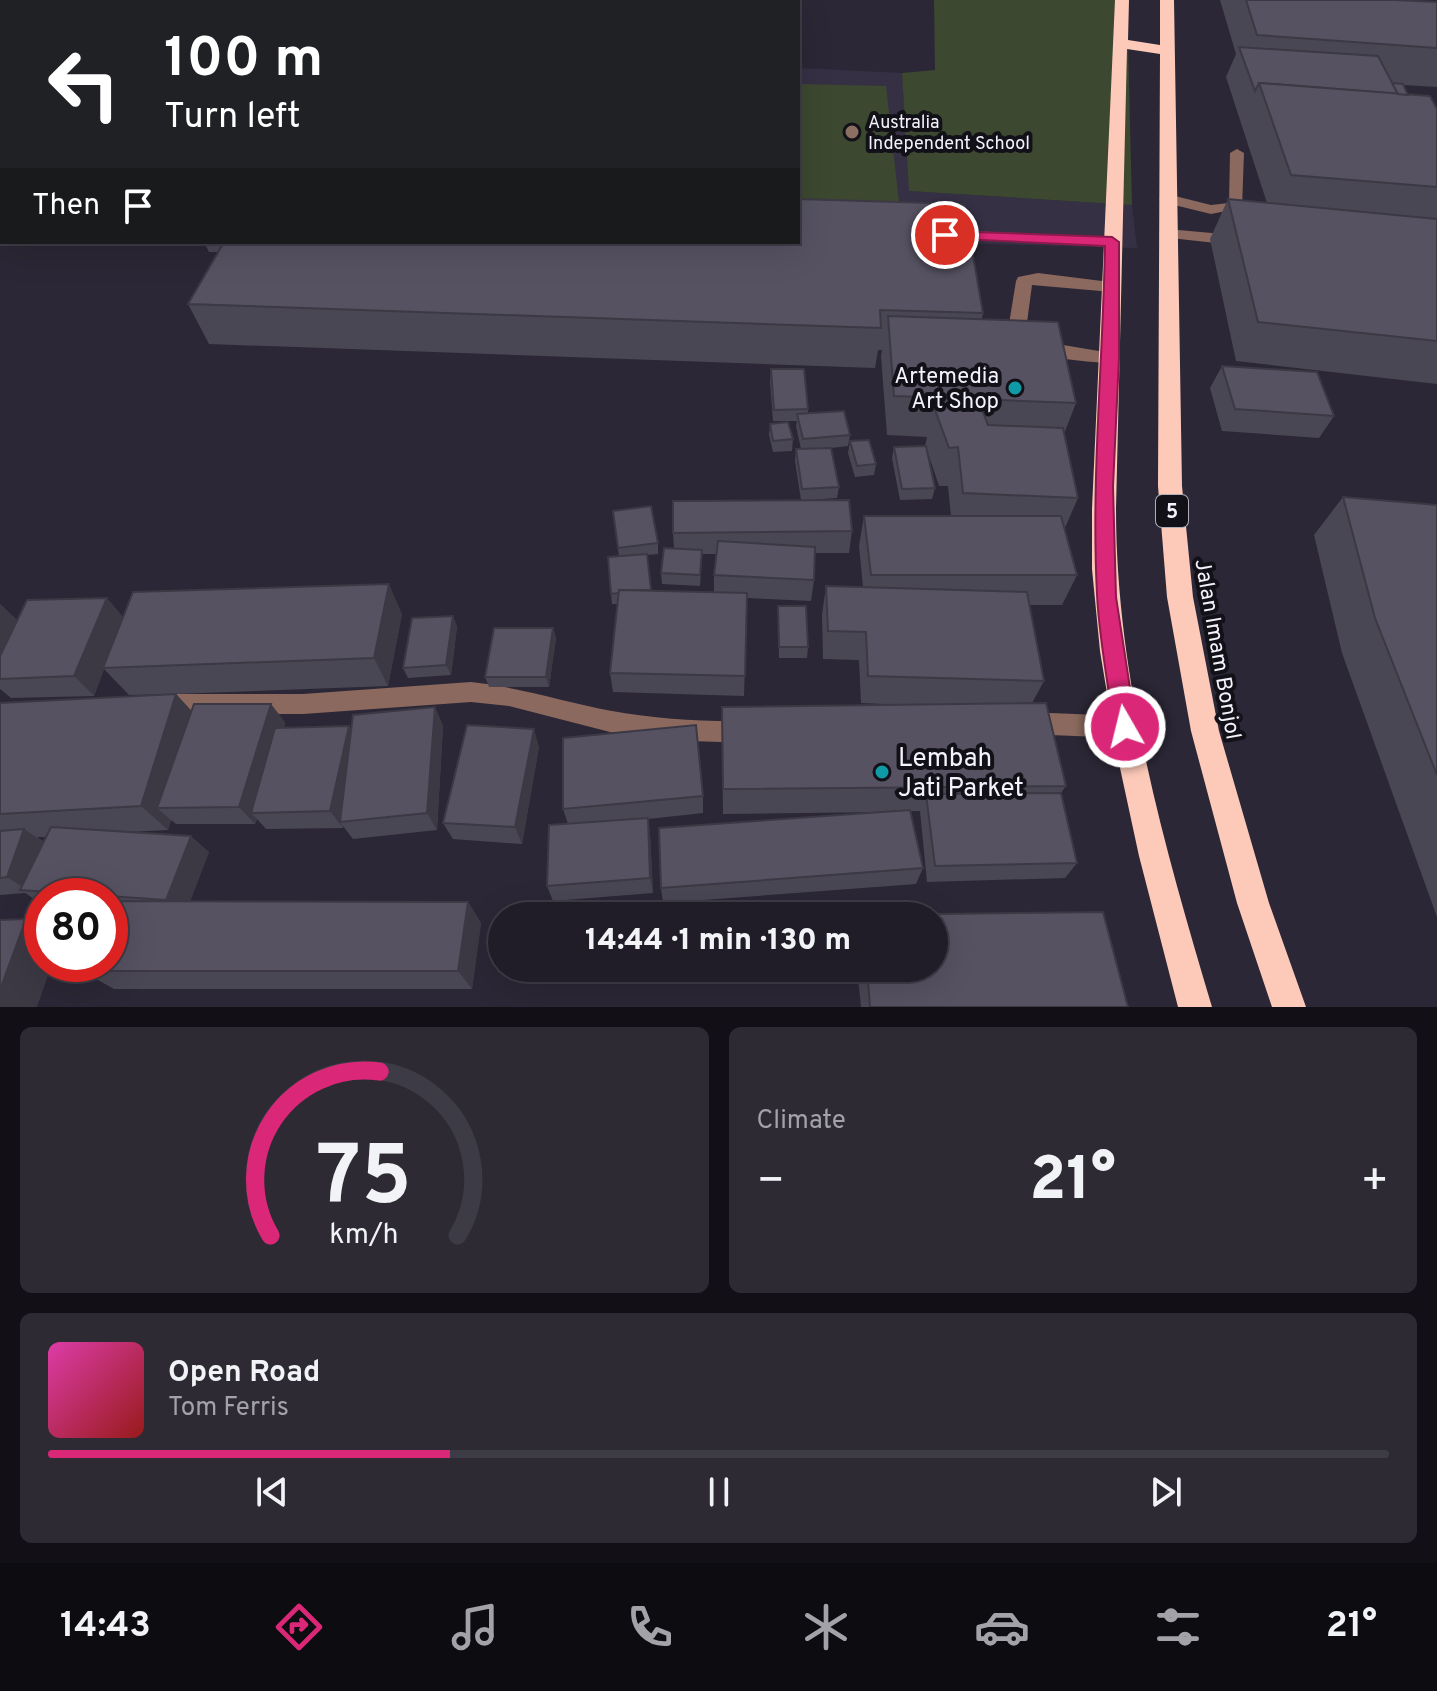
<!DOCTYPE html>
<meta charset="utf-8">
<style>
body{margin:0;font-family:Overpass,sans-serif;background:#2d2a34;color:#f1f3f6;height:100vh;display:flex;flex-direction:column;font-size:30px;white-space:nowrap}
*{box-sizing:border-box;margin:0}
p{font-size:26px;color:#a2a2a8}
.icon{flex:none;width:44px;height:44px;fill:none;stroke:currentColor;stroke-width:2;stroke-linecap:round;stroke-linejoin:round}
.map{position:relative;height:1007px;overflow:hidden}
.drawer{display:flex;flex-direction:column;gap:20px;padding:20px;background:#121016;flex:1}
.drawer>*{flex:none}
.banner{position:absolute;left:0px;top:0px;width:800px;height:244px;box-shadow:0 8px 32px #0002,0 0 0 2px #3d3b45;background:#202124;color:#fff;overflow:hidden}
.speed{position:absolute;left:24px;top:878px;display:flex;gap:16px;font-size:40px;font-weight:700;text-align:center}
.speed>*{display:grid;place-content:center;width:104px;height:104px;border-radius:50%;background:#201d28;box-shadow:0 8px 32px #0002,0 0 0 2px #3d3b45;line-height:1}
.speed .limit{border:12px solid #d22;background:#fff;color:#111}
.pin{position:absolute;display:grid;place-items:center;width:68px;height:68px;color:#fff;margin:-34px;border:4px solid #fff;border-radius:50%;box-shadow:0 2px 8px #0007}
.me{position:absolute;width:88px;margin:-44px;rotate:352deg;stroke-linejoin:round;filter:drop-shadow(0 0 6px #0008)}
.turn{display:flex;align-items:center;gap:28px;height:168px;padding:0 32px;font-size:36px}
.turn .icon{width:104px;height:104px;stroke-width:2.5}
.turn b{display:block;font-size:56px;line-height:68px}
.then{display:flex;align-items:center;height:76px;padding:0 32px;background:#0003;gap:16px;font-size:30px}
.big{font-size:60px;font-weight:800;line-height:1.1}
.drawer .card{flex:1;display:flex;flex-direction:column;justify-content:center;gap:12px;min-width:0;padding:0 28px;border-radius:12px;background:#2d2a34}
.drawer .dial{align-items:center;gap:0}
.dial svg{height:208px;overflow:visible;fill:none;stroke:#3d3b45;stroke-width:7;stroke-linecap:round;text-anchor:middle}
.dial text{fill:#f1f3f6;stroke:none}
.song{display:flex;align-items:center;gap:24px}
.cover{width:96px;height:96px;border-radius:12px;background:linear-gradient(135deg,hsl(320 70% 55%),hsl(0 70% 35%))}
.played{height:8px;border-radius:4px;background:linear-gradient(90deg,#db2777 30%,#3d3b45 30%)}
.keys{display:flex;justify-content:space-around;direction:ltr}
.heat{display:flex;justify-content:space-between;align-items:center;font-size:44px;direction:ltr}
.drawer .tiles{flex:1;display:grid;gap:20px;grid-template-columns:1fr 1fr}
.card:last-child{grid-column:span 2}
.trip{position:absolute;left:488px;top:902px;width:460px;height:80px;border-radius:40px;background:#201d28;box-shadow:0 8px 32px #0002,0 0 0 2px #3d3b45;font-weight:800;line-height:80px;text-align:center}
.dock{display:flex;height:128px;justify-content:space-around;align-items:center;background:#0d0c10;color:#a2a2a8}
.dock .icon{width:56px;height:56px}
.dock .active{color:#db2777}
.dock b{font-size:36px;color:#f1f3f6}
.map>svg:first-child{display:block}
.built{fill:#363045}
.green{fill:#3c4830}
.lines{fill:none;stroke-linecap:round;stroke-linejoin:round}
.minor{fill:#8b695e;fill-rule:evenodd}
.highway{fill:#fdcab9;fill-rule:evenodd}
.wall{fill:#4a4754;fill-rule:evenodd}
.shaded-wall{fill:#3c3945}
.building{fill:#565262;stroke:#3c3945;stroke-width:2}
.route{fill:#db2777;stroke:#8e194d;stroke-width:2}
.education-dot{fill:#8d6e63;stroke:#131118;stroke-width:3}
.culture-dot{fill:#0f9aa8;stroke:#131118;stroke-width:3}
.labels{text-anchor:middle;stroke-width:8;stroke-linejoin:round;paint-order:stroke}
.far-poi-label{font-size:18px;fill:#f4f2fc;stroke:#131118;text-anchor:start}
.shield{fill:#131118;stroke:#b0aeb8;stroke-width:2}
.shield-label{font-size:20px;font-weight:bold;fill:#f4f2fc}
.poi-label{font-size:22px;fill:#f4f2fc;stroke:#131118;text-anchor:end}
.street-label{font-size:22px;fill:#f4f2fc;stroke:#131118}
.near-poi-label{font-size:26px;fill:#f4f2fc;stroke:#131118;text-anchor:start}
</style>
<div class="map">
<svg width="1437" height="1007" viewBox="0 0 1437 1007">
<rect width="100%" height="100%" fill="#2b2736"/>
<path class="built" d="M798 68 902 73 910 191 1132 205 1137 248 798 239Z"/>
<g class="green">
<path d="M934 0H1127L1132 205 909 191 902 73 935 70Z"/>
<path d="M798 84 886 86 899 203 798 200Z"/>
</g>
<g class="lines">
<g class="minor">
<path d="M1237 149 1244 153 1242 208 1211 214 1162 202 1159 199 1167 194 1211 205 1229 203 1230 153Z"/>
<path d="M1167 229 1234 235 1242 240 1234 245 1161 237 1159 234Z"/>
<path d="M944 230 1112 237 1120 242 1112 247 938 238 936 235Z"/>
<path d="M1038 273 1118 283 1120 287 1112 292 1032 285 1026 330 1039 341 1117 354 1120 358 1117 362 1111 364C1077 359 1028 362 1008 330L1016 281 1018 277Z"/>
<path d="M471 682C519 687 564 702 612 711 657 719 703 722 749 721L757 724 761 732 757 740 749 743 662 740 610 732 509 706 471 702 303 714H171L163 711 159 704 163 697 171 694H303Z"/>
<path d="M1025 712 1125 716 1133 719 1137 727 1133 735 1125 738 1025 734 1017 731 1013 723 1017 715Z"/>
</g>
<path class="highway" d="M1115 0H1129L1128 40 1160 45V0H1174L1182 486 1193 597 1219 731 1269 903 1306 1007H1272L1237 903 1191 731 1167 597 1158 486 1160 54 1127 49 1116 509C1116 678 1164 846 1212 1007H1178L1139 856 1117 754 1100 651 1092 569V509Z"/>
</g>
<g class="wall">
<path d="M1220 0H1395L1437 2V87L1404 85 1408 95 1437 109V384L1236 361 1210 239 1228 199 1267 203 1226 77 1236 54Z"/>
<path d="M204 242H798L983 313 982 319 1076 403 1064 434 1078 498 1064 530 1077 575 1062 605H1029L1044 681 1032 703 1066 786 1061 793 1077 863 1065 878 927 882 920 811H911L923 868 916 884 663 903 661 888 884 812 723 814 722 734 908 705 861 703 859 660 823 659 822 615 826 586 863 587 859 546 864 516H951L948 486H939L928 453 935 488 932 499 900 500 892 458 894 447 925 446 927 437 887 435 881 356 882 350H878L875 368 209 344 188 304 218 252H209Z"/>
<path d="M1222 366 1334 416 1319 438 1222 431 1210 388Z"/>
<path d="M771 369 808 409V413L850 435 848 446 831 448 839 487 837 498 808 500 852 531 849 553H815L814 580 811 601 747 598 744 696 613 692 610 673 618 604H612L611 594 619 557 613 511 658 543V554L647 555 651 591 714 592V575L717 554H702L700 586 662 584 661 573 674 548 673 533 801 500 795 461 796 449H801L796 426 797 421H773L770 381Z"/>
<path d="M770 424 793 439 792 451 773 452 769 435Z"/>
<path d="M850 441 876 464 874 475 855 477 848 453Z"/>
<path d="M1343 497 1437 505V917L1342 653 1314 535Z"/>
<path d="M0 604 17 620 123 617 402 614 388 686 176 694 191 711 285 722 284 727 351 729 435 707 443 726 437 830 353 839 343 826V828L266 829 257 819 255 824H176L171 820 168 830 129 832 209 852 190 901 468 902 481 923 472 989H114L82 971 110 964V896H42V904L25 893 0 895V703L171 694 129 695 104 669 94 696 11 698 0 689ZM37 837H47L44 842Z"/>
<path d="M778 606 808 647 807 658H779Z"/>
<path d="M453 616 457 627 451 675 408 678 403 668Z"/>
<path d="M553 628 556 638 549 687H489L485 677Z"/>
<path d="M539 747 522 844 453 839 443 823Z"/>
<path d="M703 796V813L648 819 650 834 653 893 553 901 547 886 568 824 563 809Z"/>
<path d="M857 968H934L1128 1007H861Z"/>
</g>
<g class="shaded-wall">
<path d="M389 584 402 614 388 686 374 658Z"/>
<path d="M107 598 125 619 103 668 104 669 94 696 74 676Z"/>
<path d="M0 604 26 629 0 679Z"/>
<path d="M453 616 457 627 451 675 446 665Z"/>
<path d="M553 628 556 638 549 687 546 677Z"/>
<path d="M176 694 200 720 157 808 171 820 168 830 141 806Z"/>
<path d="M271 704 285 722 259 813H251L257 819 255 824 239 807Z"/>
<path d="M435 707 443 726 437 830 427 813Z"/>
<path d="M349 726 361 744 340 822 343 828 330 811Z"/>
<path d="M534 729 539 747 522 844 515 827Z"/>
<path d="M648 818 650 834 653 893 650 878Z"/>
<path d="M24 829 48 845 29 891 7 877Z"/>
<path d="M191 836 209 852 185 915 166 900Z"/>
<path d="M468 902 481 923 472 989 458 971Z"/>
<path d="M26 919 42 928V964H52L37 1007H0V990Z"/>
</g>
<g class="building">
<path d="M1246 0H1395L1437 2V48L1257 35Z"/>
<path d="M1239 47 1378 56 1398 94 1259 83 1255 91Z"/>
<path d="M1259 83 1430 96 1437 109V187L1291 175Z"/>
<path d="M1392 83 1403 84 1408 95 1398 94Z"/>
<path d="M798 199 964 204 983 313 880 310 881 328 188 304 224 242H798Z"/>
<path d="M1228 199 1437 219V341L1258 322Z"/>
<path d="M888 316 1058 322 1076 403 894 396Z"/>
<path d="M1222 366 1317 372 1334 416 1235 409Z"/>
<path d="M771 369H804L808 409 774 410Z"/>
<path d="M979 402 988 425 1063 428 1078 498 963 493 958 447 949 448 934 407Z"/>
<path d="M844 411 850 435 803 439 797 414Z"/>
<path d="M788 422 793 439 773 441 770 424Z"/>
<path d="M869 440 876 464 857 466 850 441Z"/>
<path d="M926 446 935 488 902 489 894 447Z"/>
<path d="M831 448 839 487 802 489 796 449Z"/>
<path d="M1343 497 1437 505V775L1375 618Z"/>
<path d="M849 500 852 531 673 533V501Z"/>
<path d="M651 506 658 543 618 548 613 511Z"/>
<path d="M864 516H1061L1077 575H871Z"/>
<path d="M718 541 815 547 814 580 714 575Z"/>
<path d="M664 548 702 550 700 575 661 573Z"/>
<path d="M647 554 651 590H619V593L611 594 608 557Z"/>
<path d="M389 584 374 658 103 668 133 592Z"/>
<path d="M826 586 1027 592 1044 681 868 676 866 632 828 631Z"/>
<path d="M619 590 747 593 745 676 610 673Z"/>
<path d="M107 598 74 676 0 679V656L27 600Z"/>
<path d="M778 606H806L808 647H779Z"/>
<path d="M453 616 446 665 403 668 412 618Z"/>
<path d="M494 628H553L546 677H485Z"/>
<path d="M176 694 141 806 0 814V703Z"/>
<path d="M1046 703 1066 786 723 789 722 707Z"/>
<path d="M194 704H271L239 807 157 808Z"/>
<path d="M435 707 427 813 340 822 353 715Z"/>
<path d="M467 725 534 729 515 827 443 823Z"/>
<path d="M696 725 703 796 563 809V738Z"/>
<path d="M349 726 330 811 251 813 275 728Z"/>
<path d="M1061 793 1077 863 935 866 926 794Z"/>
<path d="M910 810 923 868 661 888 659 828Z"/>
<path d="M648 818 650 878 547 886 549 825Z"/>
<path d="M51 827 191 836 166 900 20 890Z"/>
<path d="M24 829 7 877 0 878V831Z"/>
<path d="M110 901 468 902 458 971H82L84 964H110Z"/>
<path d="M1103 912 1128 1007H870L867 968H934V916H862V915Z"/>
<path d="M26 919 0 990V920Z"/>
</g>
<path class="route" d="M945 231 1112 237 1119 242V358L1113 487 1116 597 1136 727 1133 734 1125 737 1117 734 1114 727C1108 683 1099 638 1097 594 1091 478 1103 362 1105 246L940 238 938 235Z"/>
<circle class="education-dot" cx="852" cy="132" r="8"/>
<g class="culture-dot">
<circle cx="1015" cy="388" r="8"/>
<circle cx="882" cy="772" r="8"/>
</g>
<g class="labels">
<g class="far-poi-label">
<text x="868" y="128">Australia<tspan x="868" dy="21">Independent School</tspan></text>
</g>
<rect class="shield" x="1156" y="495" width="32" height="32" rx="6"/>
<g class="shield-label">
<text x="1172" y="518">5</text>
</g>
<g class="poi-label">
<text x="999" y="383">Artemedia<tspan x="999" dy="25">Art Shop</tspan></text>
</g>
<g class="street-label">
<text transform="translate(1219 649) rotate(80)" y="8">Jalan Imam Bonjol</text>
</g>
<g class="near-poi-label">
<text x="898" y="766">Lembah<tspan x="898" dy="30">Jati Parket</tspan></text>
</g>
</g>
</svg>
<div class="speed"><div class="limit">80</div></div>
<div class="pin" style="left:945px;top:235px;background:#d93025"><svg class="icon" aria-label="arrive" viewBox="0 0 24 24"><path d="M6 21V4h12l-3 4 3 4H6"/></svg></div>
<svg class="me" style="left:1125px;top:727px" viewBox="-20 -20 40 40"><circle r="17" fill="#db2777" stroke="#fff" stroke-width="3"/><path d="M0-11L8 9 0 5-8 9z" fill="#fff"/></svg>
<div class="trip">14:44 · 1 min · 130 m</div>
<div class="banner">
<div class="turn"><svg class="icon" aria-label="left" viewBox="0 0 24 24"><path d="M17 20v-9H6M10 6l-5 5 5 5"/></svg><div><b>100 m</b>Turn left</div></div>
<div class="then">Then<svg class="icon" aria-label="arrive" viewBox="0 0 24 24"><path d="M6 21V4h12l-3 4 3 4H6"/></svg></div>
</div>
</div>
<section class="drawer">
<div class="tiles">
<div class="card dial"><svg viewBox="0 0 100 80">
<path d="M14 69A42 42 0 1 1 86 69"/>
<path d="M14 69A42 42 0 0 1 56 6" stroke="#db2777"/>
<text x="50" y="56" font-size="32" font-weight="700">75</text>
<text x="50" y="72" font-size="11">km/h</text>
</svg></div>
<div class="card"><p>Climate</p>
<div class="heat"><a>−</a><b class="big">21°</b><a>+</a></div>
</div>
<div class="card">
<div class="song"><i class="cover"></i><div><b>Open Road</b><p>Tom Ferris</p></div></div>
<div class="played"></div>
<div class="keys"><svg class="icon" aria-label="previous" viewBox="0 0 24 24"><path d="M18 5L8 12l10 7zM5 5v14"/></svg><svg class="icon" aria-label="pause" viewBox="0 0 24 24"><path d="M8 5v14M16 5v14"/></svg><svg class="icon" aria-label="next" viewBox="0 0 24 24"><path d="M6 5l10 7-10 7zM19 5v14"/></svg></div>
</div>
</div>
</section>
<nav class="dock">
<b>14:43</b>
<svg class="icon active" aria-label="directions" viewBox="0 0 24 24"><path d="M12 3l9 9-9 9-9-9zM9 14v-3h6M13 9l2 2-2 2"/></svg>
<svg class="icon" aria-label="music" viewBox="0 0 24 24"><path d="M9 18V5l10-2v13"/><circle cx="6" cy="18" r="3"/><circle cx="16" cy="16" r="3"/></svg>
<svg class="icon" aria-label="phone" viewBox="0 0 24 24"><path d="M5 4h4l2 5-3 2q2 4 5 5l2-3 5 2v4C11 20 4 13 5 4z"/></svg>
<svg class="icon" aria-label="climate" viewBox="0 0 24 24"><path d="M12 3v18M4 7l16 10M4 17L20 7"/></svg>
<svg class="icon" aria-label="car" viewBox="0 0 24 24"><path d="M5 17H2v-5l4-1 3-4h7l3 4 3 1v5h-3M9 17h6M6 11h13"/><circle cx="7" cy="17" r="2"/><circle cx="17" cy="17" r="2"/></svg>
<svg class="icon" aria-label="filters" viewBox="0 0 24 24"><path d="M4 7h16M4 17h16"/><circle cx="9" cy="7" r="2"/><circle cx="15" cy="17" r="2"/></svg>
<b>21°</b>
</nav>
